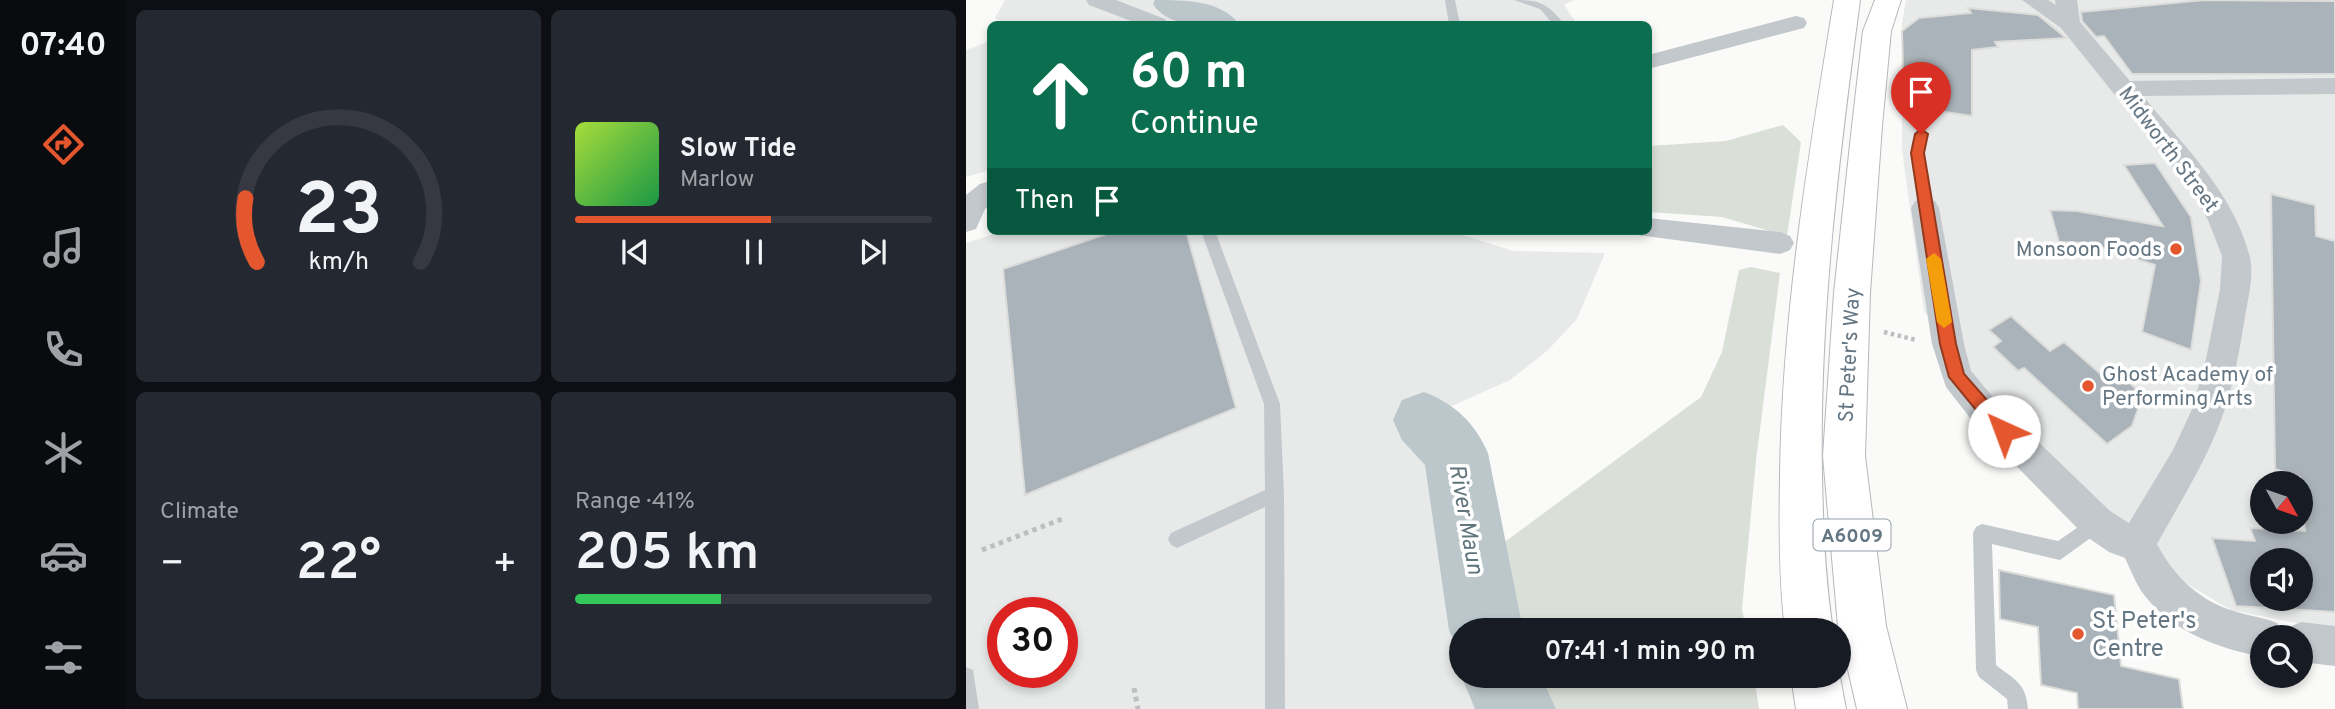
<!DOCTYPE html>
<meta charset="utf-8">
<style>
body{margin:0;font-family:Overpass,sans-serif;background:#242831;color:#f1f3f6;height:100vh;display:flex;flex-direction:column;font-size:26px;white-space:nowrap}
*{box-sizing:border-box;margin:0}
p{font-size:23px;color:#9ea1a6}
.icon{flex:none;width:38px;height:38px;fill:none;stroke:currentColor;stroke-width:2;stroke-linecap:round;stroke-linejoin:round}
.map{position:relative;flex:1;overflow:hidden}
.details{display:flex;flex-direction:column;gap:10px;padding:10px;background:#0d0f14;width:840px}
.details>*{flex:none}
.top-card{position:absolute;left:21px;top:21px;width:665px;height:214px;border-radius:10px;box-shadow:0 4px 10px #0003;background:#0b6e4f;color:#fff;overflow:hidden}
.needle{width:46px;rotate:130deg}
.controls{position:absolute;left:1284px;top:471px;display:grid;gap:14px}
.controls a{display:grid;place-items:center;width:63px;height:63px;border-radius:50%;background:#171b24;box-shadow:0 4px 10px #0003;font-size:35px}
.speed{position:absolute;left:21px;top:597px;display:flex;gap:14px;font-size:35px;font-weight:700;text-align:center}
.speed>*{display:grid;place-content:center;width:91px;height:91px;border-radius:50%;background:#171b24;box-shadow:0 4px 10px #0003;line-height:1}
.speed .limit{border:10px solid #d22;background:#fff;color:#111}
.pin{position:absolute;display:grid;place-items:center;width:60px;height:60px;color:#fff;margin:-72px -30px;border-radius:50% 50% 50% 0;rotate:-45deg;box-shadow:0 0 7px #0007}
.pin .icon{rotate:45deg}
.me{position:absolute;width:77px;margin:-38px;rotate:317deg;stroke-linejoin:round;filter:drop-shadow(0 0 5px #0008)}
.turn{display:flex;align-items:center;gap:24px;height:147px;padding:0 28px;font-size:32px}
.turn .icon{width:91px;height:91px;stroke-width:2.5}
.turn b{display:block;font-size:49px;line-height:60px}
.then{display:flex;align-items:center;height:66px;padding:0 28px;background:#0003;gap:14px;font-size:26px}
.big{font-size:52px;font-weight:600;line-height:1.1}
.details .widget{flex:1;display:flex;flex-direction:column;justify-content:center;gap:10px;min-width:0;padding:0 24px;border-radius:10px;background:#242831}
.details .dial{align-items:center;gap:0}
.dial svg{height:182px;overflow:visible;fill:none;stroke:#363941;stroke-width:7;stroke-linecap:round;text-anchor:middle}
.dial text{fill:#f1f3f6;stroke:none}
.song{display:flex;align-items:center;gap:21px}
.cover{width:84px;height:84px;border-radius:10px;background:linear-gradient(135deg,hsl(80 70% 55%),hsl(140 70% 35%))}
.played{height:7px;border-radius:4px;background:linear-gradient(90deg,#e4572e 55%,#363941 55%)}
.keys{display:flex;justify-content:space-around;direction:ltr}
.heat{display:flex;justify-content:space-between;align-items:center;font-size:38px;direction:ltr}
.charge{height:10px;border-radius:5px;background:linear-gradient(90deg,#34c759 41%,#363941 0)}
.details .tiles{flex:1;display:grid;gap:10px;grid-template-columns:repeat(2,1fr)}
.trip{position:absolute;left:483px;top:618px;width:402px;height:70px;border-radius:35px;background:#171b24;box-shadow:0 4px 10px #0003;font-weight:600;line-height:70px;text-align:center}
main{display:flex;flex:1;min-height:0}
.tabs{display:flex;flex-direction:column;width:126px;justify-content:space-around;align-items:center;background:#090b0e;color:#9ea1a6}
.tabs .icon{width:49px;height:49px}
.tabs .current{color:#e4572e}
.tabs b{font-size:32px;color:#f1f3f6}
.map>svg:first-child{display:block}
.built{fill:#e8e9e9;fill-rule:evenodd}
.green{fill:#dadfd7}
.lines{fill:none;stroke-linecap:round;stroke-linejoin:round}
.river{fill:#bbc7cb;fill-rule:evenodd}
.building{fill:#aab3b9;stroke:#dcdcda;stroke-width:2;fill-rule:evenodd}
.highway-casing{stroke:#b4b9bd;stroke-width:2}
.path-far1{stroke:#bbbfc2;stroke-width:4.5;stroke-dasharray:3.5 3.5;stroke-linecap:butt}
.path{stroke:#bbbfc2;stroke-width:5;stroke-dasharray:4.5 4.5;stroke-linecap:butt}
.lane{fill:#c3c8cc;fill-rule:evenodd}
.street{fill:#c3c8cc;fill-rule:evenodd}
.highway{fill:#fff;fill-rule:evenodd}
.route{fill:#e4572e;stroke:#94391e;stroke-width:2}
.slow{fill:#f59e0b}
.poi-dot{fill:#e4572e;stroke:#fff;stroke-width:2.5}
.labels{text-anchor:middle;stroke-width:7;stroke-linejoin:round;paint-order:stroke}
.shield{fill:#fff;stroke:#939fa8;stroke-width:2}
.shield-label{font-size:19px;font-weight:bold;fill:#657683}
.street-label{font-size:21px;fill:#657683;stroke:#fff}
.poi-label{font-size:21px;fill:#657683;stroke:#fff;text-anchor:end}
.water-label{font-size:23px;font-style:italic;fill:#60757c;stroke:#fff}
.near-poi-label{font-size:24px;fill:#657683;stroke:#fff;text-anchor:start}
</style>
<main>
<nav class="tabs">
<b>07:40</b>
<svg class="icon current" aria-label="directions" viewBox="0 0 24 24"><path d="M12 3l9 9-9 9-9-9zM9 14v-3h6M13 9l2 2-2 2"/></svg>
<svg class="icon" aria-label="music" viewBox="0 0 24 24"><path d="M9 18V5l10-2v13"/><circle cx="6" cy="18" r="3"/><circle cx="16" cy="16" r="3"/></svg>
<svg class="icon" aria-label="phone" viewBox="0 0 24 24"><path d="M5 4h4l2 5-3 2q2 4 5 5l2-3 5 2v4C11 20 4 13 5 4z"/></svg>
<svg class="icon" aria-label="climate" viewBox="0 0 24 24"><path d="M12 3v18M4 7l16 10M4 17L20 7"/></svg>
<svg class="icon" aria-label="car" viewBox="0 0 24 24"><path d="M5 17H2v-5l4-1 3-4h7l3 4 3 1v5h-3M9 17h6M6 11h13"/><circle cx="7" cy="17" r="2"/><circle cx="17" cy="17" r="2"/></svg>
<svg class="icon" aria-label="filters" viewBox="0 0 24 24"><path d="M4 7h16M4 17h16"/><circle cx="9" cy="7" r="2"/><circle cx="15" cy="17" r="2"/></svg>
</nav>
<section class="details">
<div class="tiles">
<div class="widget dial"><svg viewBox="0 0 100 80">
<path d="M14 69A42 42 0 1 1 86 69"/>
<path d="M14 69A42 42 0 0 1 9 41" stroke="#e4572e"/>
<text x="50" y="56" font-size="32" font-weight="700">23</text>
<text x="50" y="72" font-size="11">km/h</text>
</svg></div>
<div class="widget">
<div class="song"><i class="cover"></i><div><b>Slow Tide</b><p>Marlow</p></div></div>
<div class="played"></div>
<div class="keys"><svg class="icon" aria-label="previous" viewBox="0 0 24 24"><path d="M18 5L8 12l10 7zM5 5v14"/></svg><svg class="icon" aria-label="pause" viewBox="0 0 24 24"><path d="M8 5v14M16 5v14"/></svg><svg class="icon" aria-label="next" viewBox="0 0 24 24"><path d="M6 5l10 7-10 7zM19 5v14"/></svg></div>
</div>
<div class="widget"><p>Climate</p>
<div class="heat"><a>−</a><b class="big">22°</b><a>+</a></div>
</div>
<div class="widget"><p>Range · 41%</p><b class="big">205 km</b><div class="charge"></div></div>
</div>
</section>
<div class="map">
<svg width="1369" height="709" viewBox="0 0 1369 709">
<rect width="100%" height="100%" fill="#fafaf8"/>
<g class="built">
<path d="M39 0H608L598 5 611 24H40L29 18Z"/>
<path d="M940 0H1369V631L1265 610 1201 572 1006 382 958 311 936 150V23ZM1297 483H1335V522H1297ZM1297 560H1335V598H1297Z"/>
<path d="M24 41V170L0 177V50Z"/>
<path d="M29 231H484L547 251 639 253 611 319 581 351 544 380 477 410 442 430 476 477 497 630 495 676H506L519 709H0V243L25 235ZM37 612H96V672H37Z"/>
</g>
<g class="green">
<path d="M817 125 835 142 821 236 756 217 683 212V146L760 141Z"/>
<path d="M785 267 814 273 790 460 776 609 780 630H497L490 578 735 397 756 352 773 270Z"/>
<path d="M506 676H788L793 709H519Z"/>
</g>
<g class="lines">
<g class="river">
<path d="M189 0C218 0 255 0 273 24 245 26 204 30 187 4Z"/>
<path d="M458 392C489 404 509 423 522 453L557 630H495V657L483 630 459 465 436 440 427 420 436 400Z"/>
<path d="M495 675 575 676 590 709H509Z"/>
</g>
</g>
<g class="building">
<path d="M1238 0 1369 1V74H1166L1138 36 1130 37 1116 21 1115 12Z"/>
<path d="M1002 8 1072 15 1100 38 1029 42 1032 47 1006 50V116L938 106 936 31 953 18 1005 13Z"/>
<path d="M1189 163 1225 217 1235 281 1225 350 1176 332 1189 265 1121 243 1093 242 1084 210 1111 211 1197 226 1158 165Z"/>
<path d="M1305 194 1349 205 1350 236 1369 241V612L1270 606 1246 538 1289 541 1284 528 1339 531 1334 477 1309 469ZM1297 560H1335V598H1297Z"/>
<path d="M149 231H220L270 408 59 495 37 269Z"/>
<path d="M1045 316 1084 351 1098 342 1138 377 1149 370 1177 395 1166 426 1141 444 1058 368 1052 371 1027 347 1035 341 1023 330Z"/>
<path d="M1033 570 1148 595 1155 666 1213 679 1217 709H1112L1111 693 1075 685 1072 627 1034 619Z"/>
</g>
<g class="lines">
<g class="highway-casing">
<g id="highway">
<path d="M868 0H894C873 158 853 316 856 476 857 528 859 579 867 630H819C813 579 813 527 814 476 816 315 842 158 868 0Z"/>
<path d="M909 0H935L925 31 916 126 904 293 899 456 920 626 941 709H891L872 626 857 456 868 293 886 126 897 31Z"/>
<path d="M873 672 880 709H830L825 676H873Z"/>
</g>
</g>
<path class="path-far1" d="M918 332 950 340"/>
<g class="path">
<path d="M16 550 96 519"/>
<path d="M168 688 172 709"/>
</g>
<g class="lane">
<path d="M479 0H489L494 24H483Z"/>
<path d="M548 0C574 0 581 3 598 24H587L574 9Z"/>
<path d="M955 129 961 133 957 153 966 208 959 213 952 208 945 153 949 133Z"/>
<path d="M235 231H249L314 404 318 494 319 709H299V507L211 548 205 545 202 539 205 533 299 490 298 404Z"/>
<path d="M1131 514 1137 517 1140 523 1137 529 1094 560 1026 544 1030 665C1049 680 1060 683 1062 709H1042L1041 699 1013 677 1010 670 1007 533 1010 527 1016 524 1092 541Z"/>
<path d="M0 667 7 670 13 709H0Z"/>
</g>
<g class="street">
<path d="M120 0H150L199 19 202 24H173L123 5Z"/>
<path d="M1056 0H1082L1090 5 1089 0H1111L1114 22 1164 81 1369 78V94L1177 96C1216 144 1267 192 1283 254 1289 273 1282 298 1279 317 1274 347 1269 377 1260 406 1244 455 1216 499 1191 544 1207 575 1233 601 1268 611 1283 616 1297 617 1311 623L1317 637H1297V657C1254 649 1207 632 1179 596 1170 585 1165 570 1159 558L1143 552 1118 535 1008 423 980 387 966 344 945 208 949 201 959 198 969 201 973 208 998 344 1005 371 1032 403 1144 511 1163 523 1207 450 1227 407 1240 359 1254 289 1256 256 1242 220 1223 187 1095 28Z"/>
<path d="M830 16 838 18 841 23 838 28 682 69V55Z"/>
<path d="M24 181V205L19 209 10 229 0 232V195L14 184Z"/>
<path d="M682 218 814 232 824 236 828 243 824 250 814 254 672 235 670 231H682Z"/>
<path d="M1335 622 1369 626V666L1335 662V637H1317L1321 628Z"/>
</g>
<use href="#highway" class="highway"/>
</g>
<path class="route" d="M955 129 962 134 958 153 990 344 998 374 1044 426 1046 431 1044 437 1038 439 1032 437 983 377 974 344 945 153 949 134Z"/>
<path class="slow" d="M968 253 975 259 986 322 978 328 971 322 960 259Z"/>
<g class="poi-dot">
<circle cx="1210" cy="249" r="7"/>
<circle cx="1122" cy="386" r="7"/>
<circle cx="1112" cy="634" r="7"/>
</g>
<g class="labels">
<rect class="shield" x="847.5" y="519.5" width="77" height="31" rx="5"/>
<g class="shield-label">
<text x="886" y="542">A6009</text>
</g>
<g class="street-label">
<text transform="translate(1203 149) rotate(53)" y="7">Midworth Street</text>
<text transform="translate(883 355) rotate(-87)" y="7">St Peter's Way</text>
</g>
<g class="poi-label">
<text x="1196" y="256">Monsoon Foods</text>
<text x="1136" y="381" text-anchor="start">Ghost Academy of<tspan x="1136" dy="24">Performing Arts</tspan></text>
</g>
<g class="water-label">
<text transform="translate(501 519) rotate(80)" y="8">River Maun</text>
</g>
<g class="near-poi-label">
<text x="1126" y="628">St Peter's<tspan x="1126" dy="28">Centre</tspan></text>
</g>
</g>
</svg>
<div class="controls">
<a><svg class="needle" viewBox="-14 -14 28 28"><path d="M0-13l5 13h-10z" fill="#e53935"/><path d="M0 13l5-13h-10z" fill="#9ea1a6"/></svg></a>
<a><svg class="icon" aria-label="sound" viewBox="0 0 24 24"><path d="M4 9h4l5-4v14l-5-4H4zM17 9q2 3 0 6"/></svg></a>
<a><svg class="icon" aria-label="search" viewBox="0 0 24 24"><circle cx="10" cy="10" r="6"/><path d="M15 15l6 6"/></svg></a>
</div>
<div class="speed"><div class="limit">30</div></div>
<div class="pin" style="left:955px;top:134px;background:#d93025"><svg class="icon" aria-label="arrive" viewBox="0 0 24 24"><path d="M6 21V4h12l-3 4 3 4H6"/></svg></div>
<svg class="me" style="left:1038px;top:431px" viewBox="-20 -20 40 40"><circle r="19" fill="#fff"/><path d="M0-13L10 11 0 6-10 11z" fill="#e4572e"/></svg>
<div class="trip">07:41 · 1 min · 90 m</div>
<div class="top-card">
<div class="turn"><svg class="icon" aria-label="ahead" viewBox="0 0 24 24"><path d="M12 20V5M6 11l6-6 6 6"/></svg><div><b>60 m</b>Continue</div></div>
<div class="then">Then<svg class="icon" aria-label="arrive" viewBox="0 0 24 24"><path d="M6 21V4h12l-3 4 3 4H6"/></svg></div>
</div>
</div>
</main>
